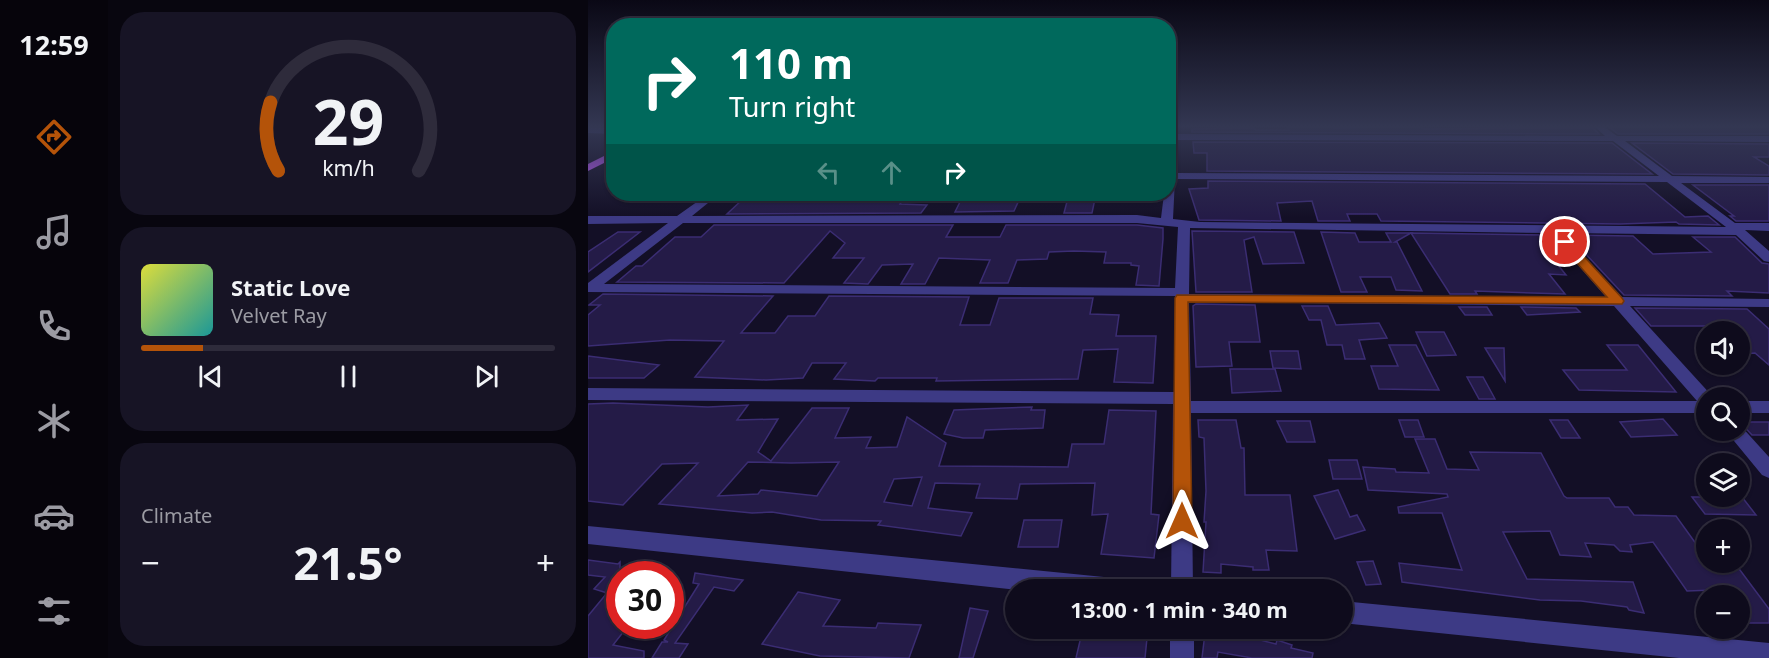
<!DOCTYPE html>
<meta charset="utf-8">
<style>
body{margin:0;font-family:"Noto Sans",sans-serif;background:#171425;color:#f1f3f6;height:100vh;display:flex;flex-direction:column;font-size:22px;white-space:nowrap}
*{box-sizing:border-box;margin:0}
p{font-size:20px;color:#9b9ba3}
.icon{flex:none;width:33px;height:33px;fill:none;stroke:currentColor;stroke-width:2;stroke-linecap:round;stroke-linejoin:round}
.map{position:relative;flex:1;overflow:hidden}
.details{display:flex;flex-direction:column;gap:12px;padding:12px;background:#08060f;width:480px}
.details>*{flex:none}
.banner{position:absolute;left:18px;top:18px;width:570px;height:183px;border-radius:24px;box-shadow:0 2px 4px #0004,0 0 0 2px #2e2b3b;background:#00695c;color:#fff;overflow:hidden}
.buttons{position:absolute;left:1108px;top:321px;display:grid;gap:12px}
.buttons a{display:grid;place-items:center;width:54px;height:54px;border-radius:50%;background:#0e0b1c;box-shadow:0 2px 4px #0004,0 0 0 2px #2e2b3b;font-size:30px}
.speed{position:absolute;left:18px;top:561px;display:flex;gap:12px;font-size:30px;font-weight:700;text-align:center}
.speed>*{display:grid;place-content:center;width:78px;height:78px;border-radius:50%;background:#0e0b1c;box-shadow:0 2px 4px #0004,0 0 0 2px #2e2b3b;line-height:1}
.speed .limit{border:9px solid #d22;background:#fff;color:#111}
.pin{position:absolute;display:grid;place-items:center;width:51px;height:51px;color:#fff;margin:-26px;border:3px solid #fff;border-radius:50%;box-shadow:0 2px 6px #0007}
.me{position:absolute;width:66px;margin:-33px;rotate:0deg;stroke-linejoin:round;filter:drop-shadow(0 0 4px #0008)}
.turn{display:flex;align-items:center;gap:21px;height:126px;padding:0 24px;font-size:27px}
.turn .icon{width:78px;height:78px;stroke-width:2.5}
.turn b{display:block;font-size:42px;line-height:51px}
.lanes{display:flex;align-items:center;height:57px;padding:0 24px;background:#0003;justify-content:center;gap:30px;direction:ltr}
.lanes .off{opacity:.35}
.big{font-size:45px;font-weight:700;line-height:1.1}
.details .card{flex:1;display:flex;flex-direction:column;justify-content:center;gap:9px;min-width:0;padding:0 21px;border-radius:24px;background:#171425}
.details .dial{align-items:center;gap:0}
.dial svg{height:156px;overflow:visible;fill:none;stroke:#2e2b3b;stroke-width:7;stroke-linecap:round;text-anchor:middle}
.dial text{fill:#f1f3f6;stroke:none}
.song{display:flex;align-items:center;gap:18px}
.cover{width:72px;height:72px;border-radius:9px;background:linear-gradient(135deg,hsl(60 70% 55%),hsl(180 70% 35%))}
.played{height:6px;border-radius:3px;background:linear-gradient(90deg,#b45309 15%,#2e2b3b 15%)}
.keys{display:flex;justify-content:space-around;direction:ltr}
.heat{display:flex;justify-content:space-between;align-items:center;font-size:33px;direction:ltr}
.trip{position:absolute;left:417px;top:579px;width:348px;height:60px;border-radius:30px;background:#0e0b1c;box-shadow:0 2px 4px #0004,0 0 0 2px #2e2b3b;font-weight:700;line-height:60px;text-align:center}
main{display:flex;flex:1;min-height:0}
.menu{display:flex;flex-direction:column;width:108px;justify-content:space-around;align-items:center;background:#06040b;color:#9b9ba3}
.menu .icon{width:42px;height:42px}
.menu .active{color:#b45309}
.menu b{font-size:27px;color:#f1f3f6}
.map>svg:first-child{display:block}
.building{fill:#241b47;stroke:#3b2d73;stroke-width:1.5;fill-rule:evenodd}
.lines{fill:none;stroke-linecap:round;stroke-linejoin:round}
.minor{fill:#3d3a85;fill-rule:evenodd}
.major{fill:#c25bff;fill-rule:evenodd}
.route{fill:#b45309;stroke:#753606;stroke-width:1.5}
</style>
<main>
<nav class="menu">
<b>12:59</b>
<svg class="icon active" aria-label="directions" viewBox="0 0 24 24"><path d="M12 3l9 9-9 9-9-9zM9 14v-3h6M13 9l2 2-2 2"/></svg>
<svg class="icon" aria-label="music" viewBox="0 0 24 24"><path d="M9 18V5l10-2v13"/><circle cx="6" cy="18" r="3"/><circle cx="16" cy="16" r="3"/></svg>
<svg class="icon" aria-label="phone" viewBox="0 0 24 24"><path d="M5 4h4l2 5-3 2q2 4 5 5l2-3 5 2v4C11 20 4 13 5 4z"/></svg>
<svg class="icon" aria-label="climate" viewBox="0 0 24 24"><path d="M12 3v18M4 7l16 10M4 17L20 7"/></svg>
<svg class="icon" aria-label="car" viewBox="0 0 24 24"><path d="M5 17H2v-5l4-1 3-4h7l3 4 3 1v5h-3M9 17h6M6 11h13"/><circle cx="7" cy="17" r="2"/><circle cx="17" cy="17" r="2"/></svg>
<svg class="icon" aria-label="filters" viewBox="0 0 24 24"><path d="M4 7h16M4 17h16"/><circle cx="9" cy="7" r="2"/><circle cx="15" cy="17" r="2"/></svg>
</nav>
<section class="details">
<div class="card dial"><svg viewBox="0 0 100 80">
<path d="M14 69A42 42 0 1 1 86 69"/>
<path d="M14 69A42 42 0 0 1 10 34" stroke="#b45309"/>
<text x="50" y="56" font-size="32" font-weight="700">29</text>
<text x="50" y="72" font-size="11">km/h</text>
</svg></div>
<div class="card">
<div class="song"><i class="cover"></i><div><b>Static Love</b><p>Velvet Ray</p></div></div>
<div class="played"></div>
<div class="keys"><svg class="icon" aria-label="previous" viewBox="0 0 24 24"><path d="M18 5L8 12l10 7zM5 5v14"/></svg><svg class="icon" aria-label="pause" viewBox="0 0 24 24"><path d="M8 5v14M16 5v14"/></svg><svg class="icon" aria-label="next" viewBox="0 0 24 24"><path d="M6 5l10 7-10 7zM19 5v14"/></svg></div>
</div>
<div class="card"><p>Climate</p>
<div class="heat"><a>−</a><b class="big">21.5°</b><a>+</a></div>
</div>
</section>
<div class="map">
<svg width="1181" height="658" viewBox="0 0 1181 658">
<rect width="100%" height="100%" fill="#130f26"/>
<g class="building">
<path d="M714 126H745L746 128 832 126 835 129 975 128H1005L1011 134 604 132V129L665 128 668 130H701L700 127Z"/>
<path d="M1020 126H1181V134H1030Z"/>
<path d="M605 142 1024 143 1064 174 619 171V153H606Z"/>
<path d="M1044 143 1181 144V157H1166L1181 166V175L1085 174Z"/>
<path d="M620 181 1057 184 1097 217 1120 216 1131 225 1091 224 1088 222 1032 224 793 221 789 214H759L762 221H730L724 201 689 203 693 221 611 220 601 189 620 188Z"/>
<path d="M1105 185H1181V221H1148L1142 216H1146Z"/>
<path d="M194 194H274L269 199 316 198 312 204 339 205 333 213 139 214 155 199 188 198Z"/>
<path d="M376 194H400L398 198H432L426 211 367 212Z"/>
<path d="M481 194H508L504 213H476Z"/>
<path d="M126 225H365L358 237H412L418 225H549L575 228V239L571 286 548 285 551 266 543 265V263H516L518 252 486 251 461 252 459 259 429 260 420 283H392L402 260 351 258 337 284H313L325 264 294 265 280 284 256 283 276 258H245L257 243 242 231 196 283 29 282 48 266H54L87 237H113Z"/>
<path d="M604 231 706 232 716 263 675 264 666 237 656 240 664 292H608Z"/>
<path d="M30 232H52L0 272V252Z"/>
<path d="M733 232 767 233 771 242H803L798 233H823L807 242H809L834 291 808 290 803 277H772L779 292H753Z"/>
<path d="M823 233 961 235 983 260H966L978 275 961 274 977 294 887 291 889 294H862Z"/>
<path d="M980 235 1045 236 1065 254 1123 252 1105 237H1147L1174 263 1181 264V293L1139 291 1144 296 1036 295Z"/>
<path d="M15 294 185 296 153 333H187L200 316H227L241 296 381 297 372 325H402L411 298H505L502 314 531 315 528 336H568L565 383 526 382 530 349 495 350 490 379 348 381 349 378H290L287 381 246 379 258 363H224L215 378 178 380 107 377 136 341 82 340 0 346V315L12 305H1Z"/>
<path d="M608 304 667 305 672 342H641L644 366 608 367 605 306Z"/>
<path d="M714 306H740L748 325 791 323 799 338 771 340 777 359H757L754 345H739L733 320H721Z"/>
<path d="M871 307H899L904 315H877Z"/>
<path d="M933 307 988 308 992 312 939 315Z"/>
<path d="M1047 308 1159 309 1181 329V365L1167 353 1152 354V332H1141L1134 326H1063Z"/>
<path d="M828 332H856L868 355 839 356Z"/>
<path d="M801 345H828L851 390 791 389 783 366H810Z"/>
<path d="M1019 345H1050L1088 392 991 390 975 370H1039Z"/>
<path d="M897 348H916L917 381Z"/>
<path d="M682 351H710L713 369 685 368Z"/>
<path d="M0 356 71 365 56 378H0Z"/>
<path d="M642 369H687L693 391 644 393Z"/>
<path d="M879 377H895L907 399H891Z"/>
<path d="M25 403 120 407 160 405 149 420 190 419 170 452 183 461 224 408H261L247 438 283 437 278 448 309 447 319 417 358 443 351 466 480 467 484 444H516L521 410 568 411 563 514 571 515 566 558 513 554 520 514 504 515 507 483 432 484 429 499 388 498 392 484 347 483 340 508 384 513 373 536 290 525 293 521 233 520 184 512 164 513 71 504 110 463 74 464 35 505 0 501V404ZM160 462 203 463 251 462 229 496 173 490 170 494 130 496ZM334 477 324 506 296 502 306 479Z"/>
<path d="M444 407 443 410H457L455 428 397 430 395 438H375L356 434 366 410Z"/>
<path d="M1075 419 1089 435 1043 437 1032 422Z"/>
<path d="M610 420H648L653 448H656L657 495H702L709 551 678 550 681 570H665V567L633 564V573L615 572 618 522H616L618 491 616 438 611 437Z"/>
<path d="M811 420H830L836 437H817Z"/>
<path d="M962 420H980L992 438H973Z"/>
<path d="M689 421H722L727 442H699Z"/>
<path d="M1152 422H1181V435H1164Z"/>
<path d="M827 439H847L859 469 891 470 882 452 953 453 976 496 979 498H1021L1027 507H1040L1046 515 1088 516 1111 548H1119V562H1146L1181 609V623H1152V596H1129L1125 590 1099 591 1065 542 1042 545 1044 552 1032 551 1026 545 997 543 1003 557 972 555 962 531 915 532 939 579 1045 582 1056 613 1041 610 1039 607 993 601 952 600 814 582 811 563 874 570 854 513H811L810 507 860 497 859 494 780 490 775 467 807 469 808 472 841 473Z"/>
<path d="M741 460H769L774 479H745Z"/>
<path d="M750 490 762 517 769 515 777 530 747 539 726 496Z"/>
<path d="M1104 497H1154L1168 515 1117 514Z"/>
<path d="M436 520H474L470 547H430Z"/>
<path d="M0 560 30 564 32 562V626H40L25 645 56 651V658H0V616L19 593 6 589 17 577 0 575Z"/>
<path d="M785 561 793 584 778 585 769 562Z"/>
<path d="M107 573 155 580 146 591 126 587 87 643 100 644 91 658H64L74 642H80L76 640 111 584 105 583Z"/>
<path d="M210 592 252 600 235 626 288 628 290 623 333 625 321 658 232 656 174 644Z"/>
<path d="M382 608 400 611 385 658H371Z"/>
<path d="M495 628H560L557 658H488Z"/>
<path d="M617 633 664 638 688 644 689 640 704 645 703 648 725 653 724 658H664L630 652 629 658H614Z"/>
</g>
<g class="lines">
<g class="minor">
<path d="M582 126H590V134L1017 136 1006 126H1015L1029 136H1181V142L1037 141 1084 176 1181 177V183H1093L1147 223H1181V231L1157 230 1181 251V262L1176 261 1148 235 975 233 1034 297 1181 299V307L1042 306 1125 397 1119 398V413H603L605 590H583L585 404 0 400V388L586 392 587 296 0 292V283L80 223 0 224V216H89L120 194H131L104 216 549 215 573 218 576 194H580ZM590 140 1025 141 1071 176 588 173ZM587 179 1079 182 1138 227 612 222 585 219ZM95 223H549L590 227 587 288 16 284ZM602 228 962 233 1018 297 601 294ZM601 302 1026 306 1109 401H603Z"/>
<path d="M0 127 26 128V134L0 133Z"/>
<rect x="1152" y="401" width="29" height="12"/>
<path d="M1152 425 1181 457V478L1174 475 1137 430H1152Z"/>
<path d="M0 526 536 579 544 582 547 590H431L0 544Z"/>
<path d="M754 601 1181 643V658H1091L754 623Z"/>
<rect x="582" y="628" width="24" height="30"/>
</g>
<path class="major" d="M26 151V158L0 171V164Z"/>
</g>
<linearGradient id="sky" x2="0" y2="1"><stop stop-color="#0a0815"/><stop offset="0.58" stop-color="#333752"/><stop offset="1" stop-color="#333752" stop-opacity="0"/></linearGradient>
<rect width="1181" height="218" fill="url(#sky)"/>
<path class="route" d="M977 239 981 240 1034 298 1036 301 1034 304 600 302 604 521 601 527 594 529 587 527 585 521 587 298 589 295 1019 297 973 245V240Z"/>
</svg>
<div class="buttons">
<a><svg class="icon" aria-label="sound" viewBox="0 0 24 24"><path d="M4 9h4l5-4v14l-5-4H4zM17 9q2 3 0 6"/></svg></a>
<a><svg class="icon" aria-label="search" viewBox="0 0 24 24"><circle cx="10" cy="10" r="6"/><path d="M15 15l6 6"/></svg></a>
<a><svg class="icon" aria-label="layers" viewBox="0 0 24 24"><path d="M12 4l9 5-9 5-9-5zM3 14l9 5 9-5"/></svg></a>
<a>+</a>
<a>−</a>
</div>
<div class="speed"><div class="limit">30</div></div>
<div class="pin" style="left:977px;top:242px;background:#d93025"><svg class="icon" aria-label="arrive" viewBox="0 0 24 24"><path d="M6 21V4h12l-3 4 3 4H6"/></svg></div>
<svg class="me" style="left:594px;top:521px" viewBox="-20 -20 40 40"><path d="M0-17L14 15 0 8-14 15z" fill="#b45309" stroke="#fff" stroke-width="4"/></svg>
<div class="trip">13:00 · 1 min · 340 m</div>
<div class="banner">
<div class="turn"><svg class="icon" aria-label="right" viewBox="0 0 24 24"><path d="M7 20v-9h11M14 6l5 5-5 5"/></svg><div><b>110 m</b>Turn right</div></div>
<div class="lanes"><svg class="icon off" aria-label="left" viewBox="0 0 24 24"><path d="M17 20v-9H6M10 6l-5 5 5 5"/></svg><svg class="icon off" aria-label="ahead" viewBox="0 0 24 24"><path d="M12 20V5M6 11l6-6 6 6"/></svg><svg class="icon" aria-label="right" viewBox="0 0 24 24"><path d="M7 20v-9h11M14 6l5 5-5 5"/></svg></div>
</div>
</div>
</main>
